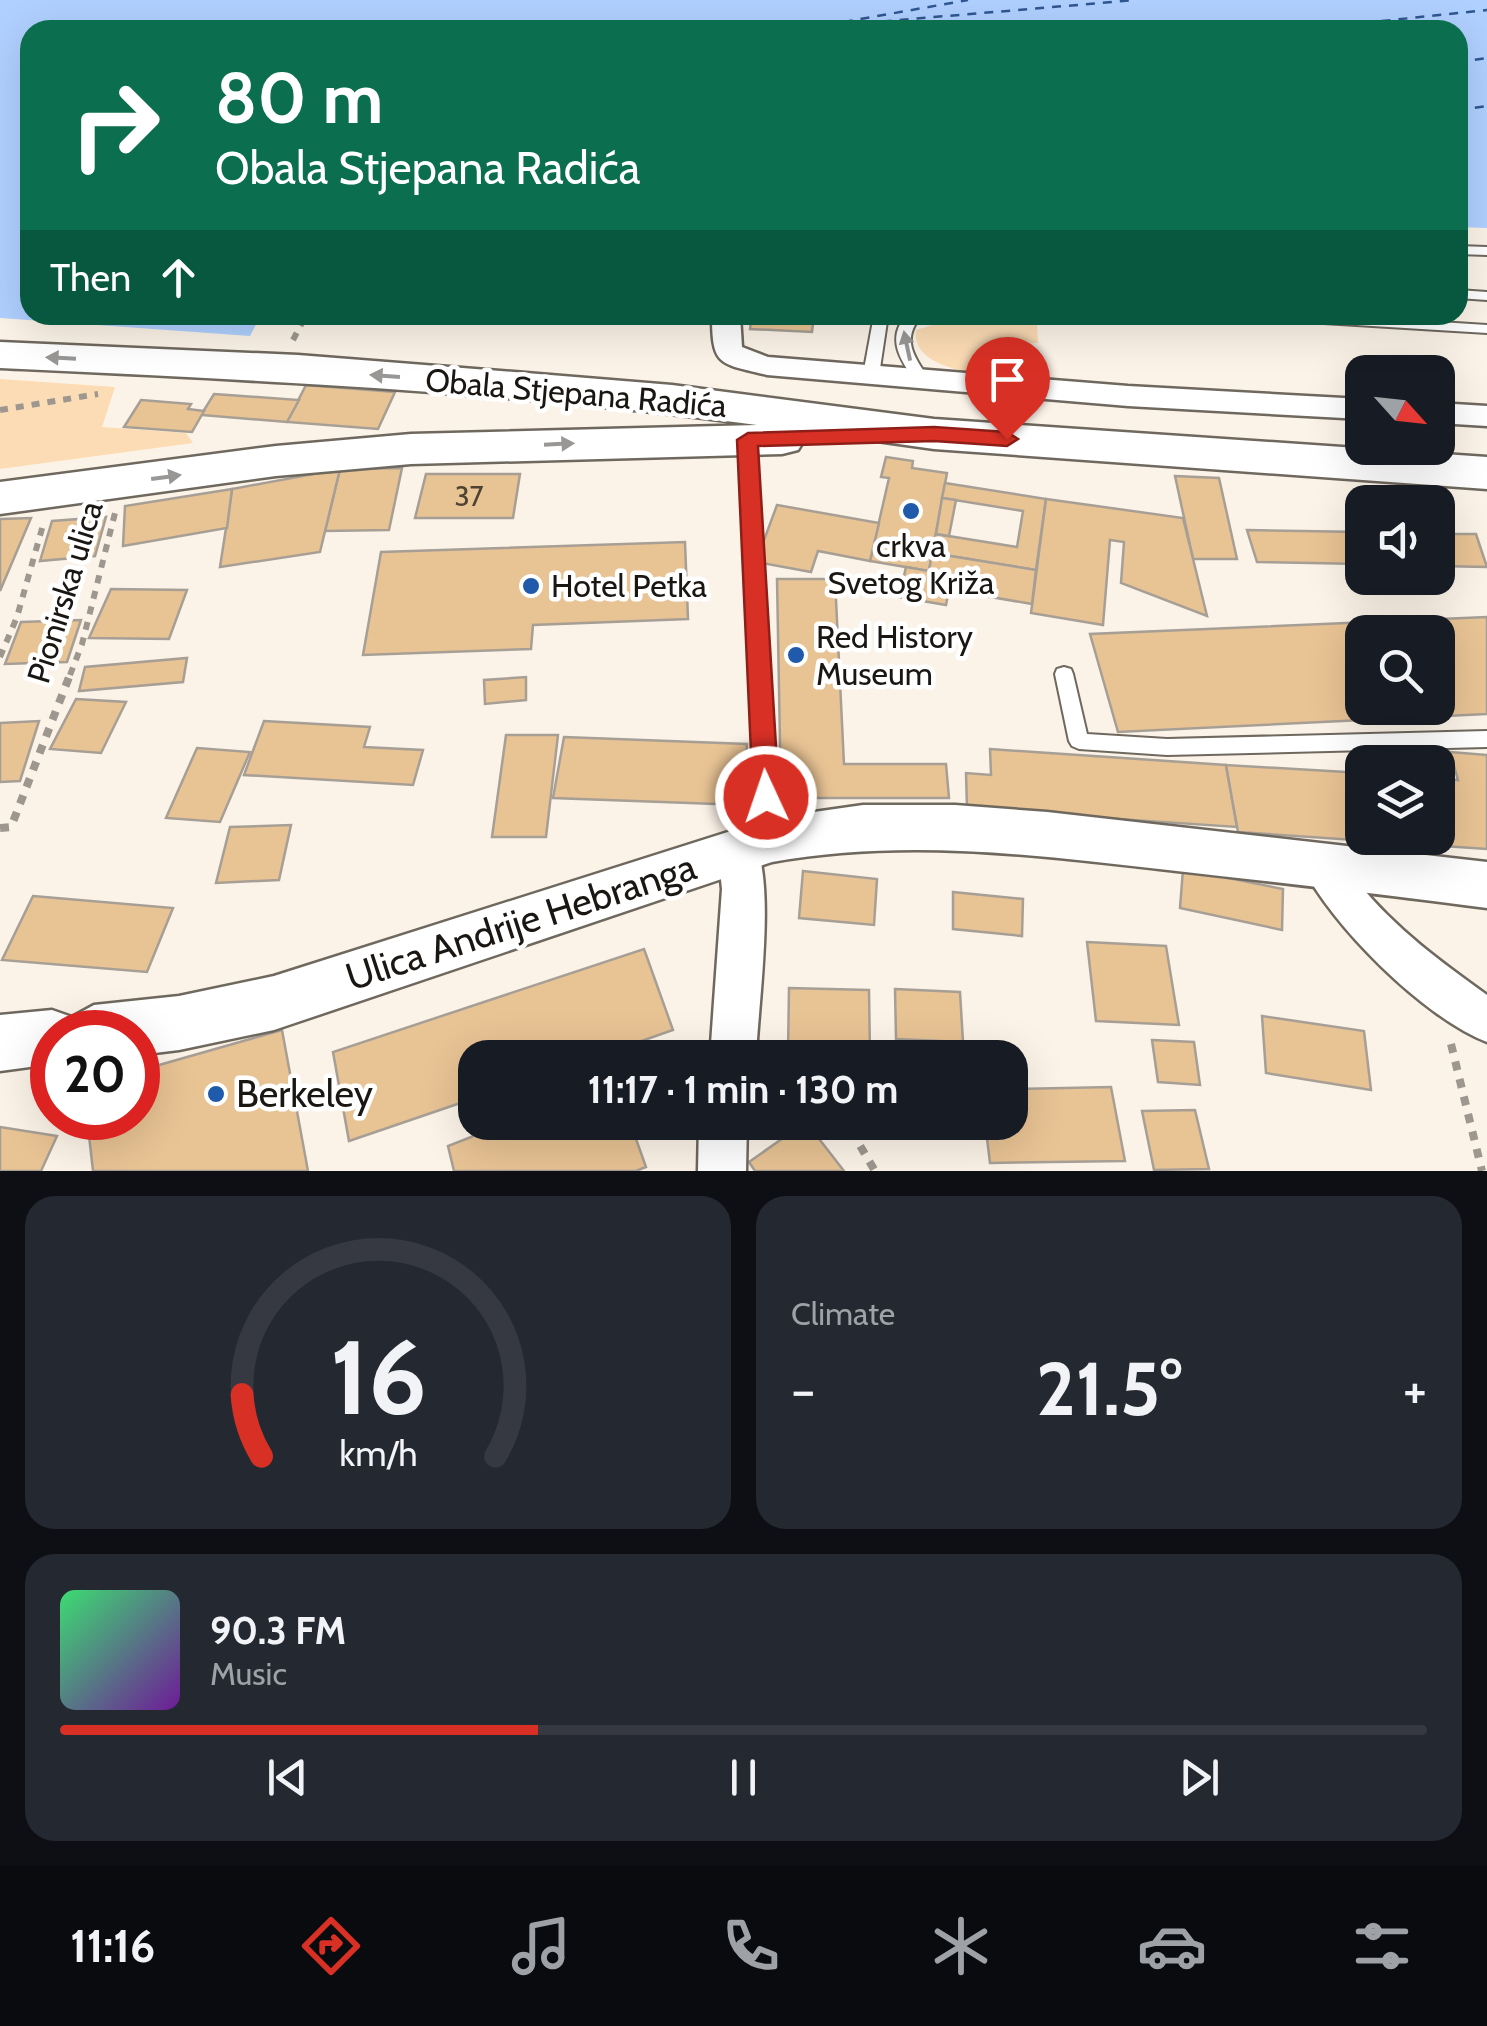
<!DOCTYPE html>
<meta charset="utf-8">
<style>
body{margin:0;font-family:Cabin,sans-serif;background:#242831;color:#f1f3f6;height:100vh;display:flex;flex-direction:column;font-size:38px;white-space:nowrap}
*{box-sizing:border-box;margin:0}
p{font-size:32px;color:#9ea1a6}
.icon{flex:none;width:55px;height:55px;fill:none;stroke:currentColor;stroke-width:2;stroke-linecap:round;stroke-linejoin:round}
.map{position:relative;height:1171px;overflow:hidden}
.sheet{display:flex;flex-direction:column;gap:25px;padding:25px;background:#0d0f14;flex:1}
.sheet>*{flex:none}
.top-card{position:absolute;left:20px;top:20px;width:1448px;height:305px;border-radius:30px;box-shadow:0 10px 40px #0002;background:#0b6e4f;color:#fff;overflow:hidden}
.needle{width:65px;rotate:117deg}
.controls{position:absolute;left:1345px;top:355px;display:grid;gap:20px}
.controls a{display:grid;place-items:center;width:110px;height:110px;border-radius:20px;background:#171b24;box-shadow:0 10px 40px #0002;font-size:50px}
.speed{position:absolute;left:30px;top:1010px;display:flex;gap:20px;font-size:50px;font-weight:700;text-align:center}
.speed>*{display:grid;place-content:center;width:130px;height:130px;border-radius:50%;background:#171b24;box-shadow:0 10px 40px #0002;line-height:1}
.speed .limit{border:15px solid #d22;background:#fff;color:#111}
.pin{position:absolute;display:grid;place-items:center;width:85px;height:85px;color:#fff;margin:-102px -42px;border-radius:50% 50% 50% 0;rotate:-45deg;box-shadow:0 0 10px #0007}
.pin .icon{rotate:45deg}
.me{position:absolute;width:110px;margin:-55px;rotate:357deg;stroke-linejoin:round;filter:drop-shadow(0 0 8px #0008)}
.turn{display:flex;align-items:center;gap:35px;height:210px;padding:0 30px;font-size:45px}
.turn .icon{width:130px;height:130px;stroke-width:2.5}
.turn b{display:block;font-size:70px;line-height:85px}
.then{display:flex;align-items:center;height:95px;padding:0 30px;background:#0003;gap:20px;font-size:38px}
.big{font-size:75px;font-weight:800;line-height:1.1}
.sheet .widget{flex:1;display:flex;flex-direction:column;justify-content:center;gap:15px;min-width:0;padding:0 35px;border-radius:30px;background:#242831}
.sheet .dial{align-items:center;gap:0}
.dial svg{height:260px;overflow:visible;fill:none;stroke:#363941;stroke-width:7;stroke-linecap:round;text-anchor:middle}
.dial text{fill:#f1f3f6;stroke:none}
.song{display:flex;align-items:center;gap:30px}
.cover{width:120px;height:120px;border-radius:15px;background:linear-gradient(135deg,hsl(140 70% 55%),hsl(280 70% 35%))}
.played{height:10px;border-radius:5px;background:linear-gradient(90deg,#d93025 35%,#363941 35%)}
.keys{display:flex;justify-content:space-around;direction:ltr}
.heat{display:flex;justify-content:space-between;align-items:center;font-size:55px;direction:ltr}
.sheet .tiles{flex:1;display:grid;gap:25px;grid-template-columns:1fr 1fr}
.widget:last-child{grid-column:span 2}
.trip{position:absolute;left:458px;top:1040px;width:570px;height:100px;border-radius:30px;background:#171b24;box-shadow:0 10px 40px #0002;font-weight:800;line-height:100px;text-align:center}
.tab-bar{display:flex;height:160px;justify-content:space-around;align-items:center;background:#090b0e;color:#9ea1a6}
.tab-bar .icon{width:70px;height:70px}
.tab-bar .current{color:#d93025}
.tab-bar b{font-size:45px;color:#f1f3f6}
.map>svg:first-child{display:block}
.green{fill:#fcdcb5}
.water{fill:#b0d0ff}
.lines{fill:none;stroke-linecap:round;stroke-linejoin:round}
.ferry{stroke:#2f5790;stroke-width:2.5;stroke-dasharray:9 8;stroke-linecap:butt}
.building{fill:#e8c394;stroke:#a79f95;stroke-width:2.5;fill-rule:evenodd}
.service-casing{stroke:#6f685e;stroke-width:4}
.minor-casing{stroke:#6f685e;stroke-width:5}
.tertiary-casing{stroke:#6f685e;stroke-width:5}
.secondary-casing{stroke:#6f685e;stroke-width:5}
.path-far1{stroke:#9d978f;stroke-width:6;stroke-dasharray:8 8;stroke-linecap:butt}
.path{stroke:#9d978f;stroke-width:8;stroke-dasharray:9 9;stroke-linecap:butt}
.service{fill:#fff;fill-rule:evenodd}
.minor{fill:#fff;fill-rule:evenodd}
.tertiary{fill:#fff;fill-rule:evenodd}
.secondary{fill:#fff;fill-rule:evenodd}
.oneway{fill:#989795}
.route{fill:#d93025;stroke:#8d1f18;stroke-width:2.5}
.poi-dot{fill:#1f5aab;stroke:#fff;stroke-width:4}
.labels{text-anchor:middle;stroke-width:9;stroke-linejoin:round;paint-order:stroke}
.number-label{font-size:28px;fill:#4e4233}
.street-label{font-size:32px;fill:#1a1713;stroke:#fff}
.poi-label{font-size:32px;fill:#1a1713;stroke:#fff;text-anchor:start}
.near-street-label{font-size:38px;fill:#1a1713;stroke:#fff}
.near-poi-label{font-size:38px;fill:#1a1713;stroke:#fff;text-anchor:start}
</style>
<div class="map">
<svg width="1487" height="1171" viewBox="0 0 1487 1171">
<rect width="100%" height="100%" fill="#fcf3e8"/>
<g class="green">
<path d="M974 319 1037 324 1038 343 1015 342V359L1041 361 1044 380C1012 377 909 377 916 330L946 321Z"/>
<path d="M0 379 115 387 102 427 186 433 193 443 0 469Z"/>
</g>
<path class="water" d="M0 0H1487V228L1458 227V30H30V315H261L250 336 0 318Z"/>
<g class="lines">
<g class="ferry">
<path d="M827 25 968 0"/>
<path d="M781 30 1136 0"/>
<path d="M1297 30 1487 10"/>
<path d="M1458 62 1487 58"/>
<path d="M1458 110 1487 106"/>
</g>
</g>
<g class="building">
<path d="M752 315H814L812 332 750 329Z"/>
<path d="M306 385 395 392 378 429 287 422Z"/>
<path d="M214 394 299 400 287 422 201 415Z"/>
<path d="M141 400 191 404 188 409 204 411 192 432 124 427Z"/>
<path d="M886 457 913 461 912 468 947 473 929 571 870 561 889 478 881 477Z"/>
<path d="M402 468 389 530 325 531 340 469Z"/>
<path d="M340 469 320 552 220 567 232 489Z"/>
<path d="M426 474H520L513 518H415Z"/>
<path d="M1175 476 1219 478 1237 559H1193Z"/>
<path d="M945 483 1046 499 1036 570 932 553 936 534 1017 547 1023 511 942 498Z"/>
<path d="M232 489 227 528 123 546 125 506Z"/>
<path d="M942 498 956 500 949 536 936 534Z"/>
<path d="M1046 499 1183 518 1207 616 1121 583 1124 542 1110 540 1103 625 1031 613Z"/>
<path d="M777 505 879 523 870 561 818 551 811 572 756 562Z"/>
<path d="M106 517 95 556 40 561 52 521Z"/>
<path d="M31 518 0 591V519Z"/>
<path d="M1247 530 1362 532V564L1257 562Z"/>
<path d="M1438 534H1476L1487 567 1438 566Z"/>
<path d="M685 542 688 619 533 625 531 649 363 655 381 552Z"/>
<path d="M932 553 1036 570 1032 604 949 590 946 605 899 597 906 567 929 571Z"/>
<path d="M777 579H835L844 764H946L949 798H781Z"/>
<path d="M111 589 187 590 169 639 89 638Z"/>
<path d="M1487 617V714L1118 732 1090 634ZM1362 632H1438V708H1362Z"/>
<path d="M81 620 67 662 5 664 21 622Z"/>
<path d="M187 658 183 682 79 691 85 667Z"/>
<path d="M526 677V700L485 704 484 680Z"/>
<path d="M76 699 126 702 101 753 50 749Z"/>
<path d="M39 721 20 781 0 782V723Z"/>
<path d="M264 721 370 727 364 747 423 750 413 785 244 775Z"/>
<path d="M506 735H558L546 837H492Z"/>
<path d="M564 737 747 744 743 805 553 798Z"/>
<path d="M197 748 250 752 220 822 166 818Z"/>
<path d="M990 749 1226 765 1237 827 967 809 966 773 991 775Z"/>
<path d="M1450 752 1487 755V849L1238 832 1226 765 1362 773V838H1438V778L1458 780Z"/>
<path d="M291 825 279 880 216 883 230 827Z"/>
<path d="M1183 869 1283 889 1282 930 1180 908Z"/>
<path d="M803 871 877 879 874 925 799 918Z"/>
<path d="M953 892 1023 899 1022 936 953 929Z"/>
<path d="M33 896 173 908 147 972 2 960Z"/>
<path d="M1087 942 1166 946 1179 1025 1096 1021Z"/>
<path d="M644 949 673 1030 593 1058H475V1098L349 1141 333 1052Z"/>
<path d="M789 988 869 990 870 1054 788 1052Z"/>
<path d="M895 989 960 992 963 1042 896 1039Z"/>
<path d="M1262 1016 1364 1031 1371 1090 1266 1073Z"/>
<path d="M282 1030 308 1171H93L87 1118H138V1071Z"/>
<path d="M1152 1040 1194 1042 1200 1085 1158 1082Z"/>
<path d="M1111 1087 1125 1161 990 1163 985 1122H1010V1089Z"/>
<path d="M1195 1110 1209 1169 1154 1170 1142 1111Z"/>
<path d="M509 1122H630L646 1167 636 1171H454L448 1146Z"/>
<path d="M806 1122 844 1171H755L749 1162Z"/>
<path d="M0 1127 57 1136 41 1171H0Z"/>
</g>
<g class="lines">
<g class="service-casing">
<g id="service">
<path d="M1458 246 1487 247V255L1458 254Z"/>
<path d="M1458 290 1487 292V300L1458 298Z"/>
<path d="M874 315H888L879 375 871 380 863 375Z"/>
<path d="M907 315H922C901 339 913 355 929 379L921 384 916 382C901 361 885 338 907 315Z"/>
<path d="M1251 315H1330L1487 325V333L1258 319Z"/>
<path d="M748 435 756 440 776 797 773 803 766 805 759 803 756 797 740 440Z"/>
<path d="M1064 667 1071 669 1073 674 1087 734 1167 739 1487 731V747L1167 755 1079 749 1072 746 1069 741 1055 674 1057 669Z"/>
</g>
</g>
<g class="minor-casing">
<g id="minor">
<path d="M712 315H740L742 347 768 357 1128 386 1362 399V419L1128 406 767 375C719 363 712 367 712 315Z"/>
<path d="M1438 403 1487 406V426L1438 423Z"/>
<path d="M739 834 754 840C776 886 758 1003 756 1058H710L722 889 718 852 724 840Z"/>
<path d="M1322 846C1342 853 1347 869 1360 885 1396 929 1441 962 1487 995V1042C1423 1017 1331 925 1301 864L1307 851Z"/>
<path d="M699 1122H747L746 1171H698Z"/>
</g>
</g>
<g class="tertiary-casing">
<path id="tertiary" d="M863 805H955L1047 812 1487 862V908C1381 894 1274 882 1168 870 1035 855 905 838 772 862L274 1030 179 1050 138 1055V1032H52V1064L0 1071V1015L52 1010 72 1017 94 1005 179 996 274 976 772 818Z"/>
</g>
<g class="secondary-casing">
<path id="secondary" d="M0 342 298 355 514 372 672 385 934 419 1487 457V489L934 449 799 430 805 439 798 450 782 454 411 464 276 476 0 514V482L276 446 411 434 757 425C506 391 252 380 0 368Z"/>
</g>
<g class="path-far1">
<path d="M293 340 306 315"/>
<path d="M0 410 98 394"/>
<path d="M0 657 17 617 43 525"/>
<path d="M70 675 82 644 115 513"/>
</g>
<g class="path">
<path d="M0 828 11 827 71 672"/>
<path d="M1451 1044 1482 1171"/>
<path d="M836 1122 849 1127 875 1171"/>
</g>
<use href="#service" class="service"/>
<use href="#minor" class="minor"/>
<use href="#tertiary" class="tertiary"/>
<use href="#secondary" class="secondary"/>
</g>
<defs><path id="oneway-solid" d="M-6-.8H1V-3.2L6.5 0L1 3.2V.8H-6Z" transform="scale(2.5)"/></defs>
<g class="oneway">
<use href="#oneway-solid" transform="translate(907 346) rotate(-102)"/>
<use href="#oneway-solid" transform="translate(61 358) rotate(-177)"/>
<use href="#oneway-solid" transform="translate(385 376) rotate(-176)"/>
<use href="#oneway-solid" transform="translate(559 444) rotate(-3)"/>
<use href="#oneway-solid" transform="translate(166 477) rotate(-8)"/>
</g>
<path class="route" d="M934 427 1007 432 1018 439 1007 446 934 441 758 446 779 797 775 804 766 808 757 804 753 797 737 440 748 433Z"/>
<g class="poi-dot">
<circle cx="911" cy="511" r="10"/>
<circle cx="531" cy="586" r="10"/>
<circle cx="796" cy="655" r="10"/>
<circle cx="216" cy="1094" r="10"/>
</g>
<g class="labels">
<g class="number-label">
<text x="469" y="506">37</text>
</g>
<g class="street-label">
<text transform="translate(576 393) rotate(5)" y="11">Obala Stjepana Radića</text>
<text transform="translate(65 592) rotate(-73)" y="11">Pionirska ulica</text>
</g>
<g class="poi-label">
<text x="911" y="557" text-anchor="middle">crkva<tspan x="911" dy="37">Svetog Križa</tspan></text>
<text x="551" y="597">Hotel Petka</text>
<text x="816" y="648">Red History<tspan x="816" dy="37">Museum</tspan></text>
</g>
<g class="near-street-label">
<text transform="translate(521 922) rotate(-18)" y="13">Ulica Andrije Hebranga</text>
</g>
<g class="near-poi-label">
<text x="236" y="1107">Berkeley</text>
</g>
</g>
</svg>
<div class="controls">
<a><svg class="needle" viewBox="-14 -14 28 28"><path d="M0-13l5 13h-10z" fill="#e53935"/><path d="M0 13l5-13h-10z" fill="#9ea1a6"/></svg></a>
<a><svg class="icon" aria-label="sound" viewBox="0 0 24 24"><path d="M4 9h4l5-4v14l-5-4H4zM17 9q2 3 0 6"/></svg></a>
<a><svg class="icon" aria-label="search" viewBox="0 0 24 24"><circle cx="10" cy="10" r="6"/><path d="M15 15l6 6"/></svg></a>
<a><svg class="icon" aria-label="layers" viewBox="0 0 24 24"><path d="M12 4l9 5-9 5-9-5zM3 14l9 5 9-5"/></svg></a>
</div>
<div class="speed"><div class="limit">20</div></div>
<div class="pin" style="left:1007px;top:439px;background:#d93025"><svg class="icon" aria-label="arrive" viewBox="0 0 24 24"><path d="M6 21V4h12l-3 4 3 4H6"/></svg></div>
<svg class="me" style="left:766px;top:797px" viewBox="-20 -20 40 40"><circle r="17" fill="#d93025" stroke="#fff" stroke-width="3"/><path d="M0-11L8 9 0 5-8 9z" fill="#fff"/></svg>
<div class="trip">11:17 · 1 min · 130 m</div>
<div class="top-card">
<div class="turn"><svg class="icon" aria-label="right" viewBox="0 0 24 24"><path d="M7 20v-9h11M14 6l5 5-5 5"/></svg><div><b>80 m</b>Obala Stjepana Radića</div></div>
<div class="then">Then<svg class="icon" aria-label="ahead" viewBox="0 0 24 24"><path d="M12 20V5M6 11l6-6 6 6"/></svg></div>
</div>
</div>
<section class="sheet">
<div class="tiles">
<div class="widget dial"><svg viewBox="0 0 100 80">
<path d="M14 69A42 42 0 1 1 86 69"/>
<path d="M14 69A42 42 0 0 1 8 50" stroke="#d93025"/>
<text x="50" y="56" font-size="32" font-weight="700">16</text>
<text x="50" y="72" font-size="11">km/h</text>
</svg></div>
<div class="widget"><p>Climate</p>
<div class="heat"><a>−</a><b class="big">21.5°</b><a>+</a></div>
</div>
<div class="widget">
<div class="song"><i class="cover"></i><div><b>90.3 FM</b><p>Music</p></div></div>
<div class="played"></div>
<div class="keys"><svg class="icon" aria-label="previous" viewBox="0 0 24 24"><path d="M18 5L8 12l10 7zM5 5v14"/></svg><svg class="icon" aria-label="pause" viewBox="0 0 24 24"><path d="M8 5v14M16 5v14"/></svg><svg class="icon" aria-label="next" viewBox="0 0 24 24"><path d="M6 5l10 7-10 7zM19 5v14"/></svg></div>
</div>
</div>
</section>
<nav class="tab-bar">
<b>11:16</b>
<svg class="icon current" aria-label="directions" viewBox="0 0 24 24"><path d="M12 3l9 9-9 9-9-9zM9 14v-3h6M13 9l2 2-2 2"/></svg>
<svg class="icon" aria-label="music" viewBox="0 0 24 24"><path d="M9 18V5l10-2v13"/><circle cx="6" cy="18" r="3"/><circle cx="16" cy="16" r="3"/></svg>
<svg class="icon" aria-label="phone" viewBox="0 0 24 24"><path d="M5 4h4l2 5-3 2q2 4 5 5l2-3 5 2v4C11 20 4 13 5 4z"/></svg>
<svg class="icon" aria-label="climate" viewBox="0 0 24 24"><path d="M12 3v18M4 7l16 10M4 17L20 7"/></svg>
<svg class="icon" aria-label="car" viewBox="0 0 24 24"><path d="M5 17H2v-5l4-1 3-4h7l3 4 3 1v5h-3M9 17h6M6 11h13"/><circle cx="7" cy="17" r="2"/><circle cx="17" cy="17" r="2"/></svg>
<svg class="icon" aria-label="filters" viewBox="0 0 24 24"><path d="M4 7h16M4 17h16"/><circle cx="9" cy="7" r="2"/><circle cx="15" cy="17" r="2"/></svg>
</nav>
